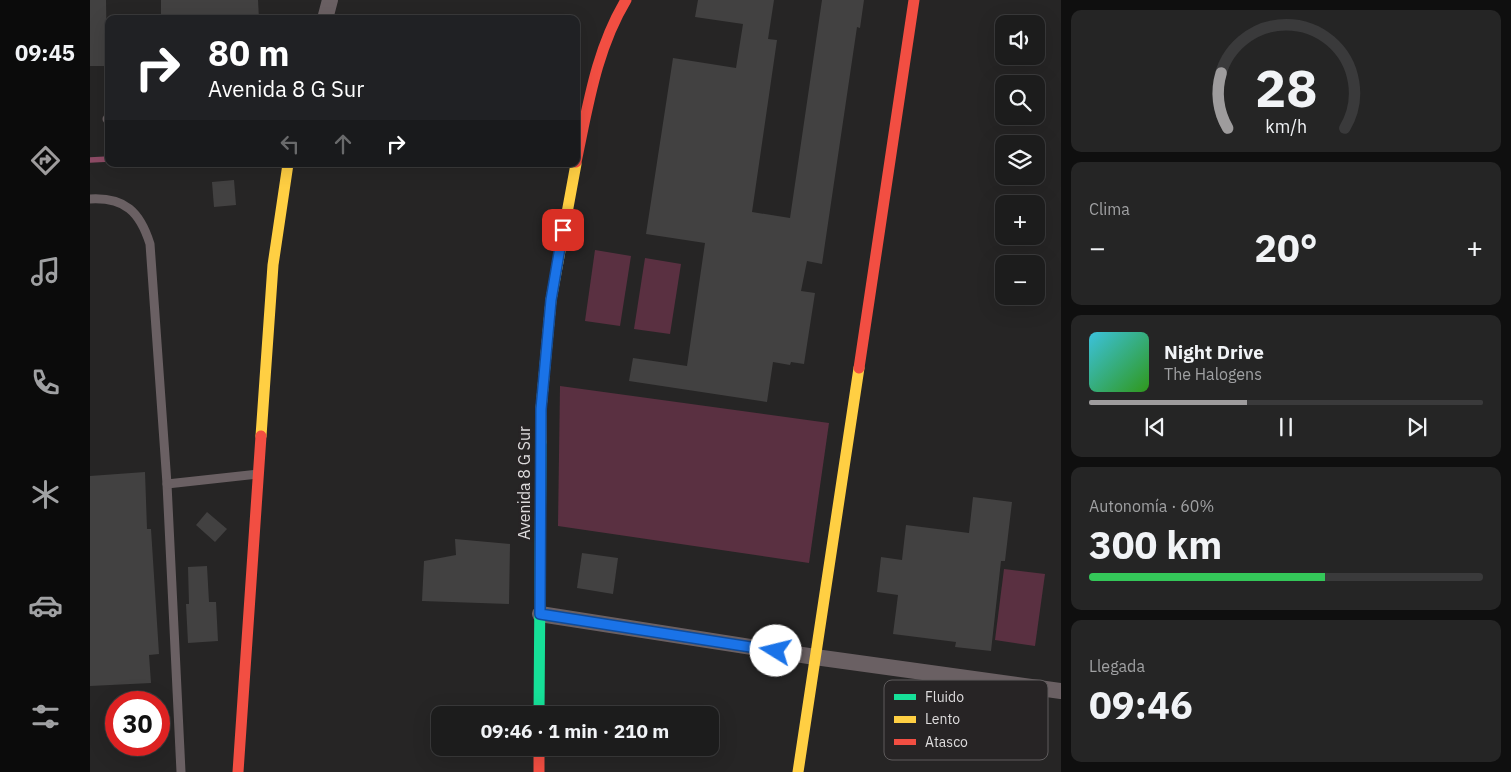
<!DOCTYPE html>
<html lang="es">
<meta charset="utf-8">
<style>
body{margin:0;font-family:"IBM Plex Sans",sans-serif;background:#252525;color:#f1f3f6;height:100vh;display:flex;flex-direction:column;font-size:19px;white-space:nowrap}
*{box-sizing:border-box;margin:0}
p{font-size:16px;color:#a0a1a3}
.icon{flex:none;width:28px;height:28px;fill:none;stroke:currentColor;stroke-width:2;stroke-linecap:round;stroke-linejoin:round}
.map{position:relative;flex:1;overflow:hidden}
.drawer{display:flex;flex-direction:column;gap:10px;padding:10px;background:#0f0f0f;width:450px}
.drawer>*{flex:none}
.banner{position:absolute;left:15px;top:15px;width:475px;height:152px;border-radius:10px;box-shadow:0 5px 20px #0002,0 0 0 1px #3a3a3b;background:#202124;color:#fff;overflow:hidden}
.fabs{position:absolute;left:905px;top:15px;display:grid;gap:10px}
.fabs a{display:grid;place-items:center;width:50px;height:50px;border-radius:10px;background:#1c1c1c;box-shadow:0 5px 20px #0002,0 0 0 1px #3a3a3b;font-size:25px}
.speed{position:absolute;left:15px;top:691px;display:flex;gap:10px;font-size:25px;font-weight:700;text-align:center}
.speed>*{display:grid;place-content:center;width:65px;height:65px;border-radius:50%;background:#1c1c1c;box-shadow:0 5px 20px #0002,0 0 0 1px #3a3a3b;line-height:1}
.speed .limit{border:8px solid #d22;background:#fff;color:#111}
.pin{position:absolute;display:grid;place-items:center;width:42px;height:42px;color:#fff;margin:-21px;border-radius:10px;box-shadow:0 2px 8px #0006}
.me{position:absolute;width:55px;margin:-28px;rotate:279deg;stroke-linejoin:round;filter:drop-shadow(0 0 4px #0008)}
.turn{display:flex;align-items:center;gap:18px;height:105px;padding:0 20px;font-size:22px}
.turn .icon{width:65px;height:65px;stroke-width:2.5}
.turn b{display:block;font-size:35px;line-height:42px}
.lanes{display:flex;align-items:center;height:48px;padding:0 20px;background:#0003;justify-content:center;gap:25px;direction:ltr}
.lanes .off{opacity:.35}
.big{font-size:38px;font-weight:800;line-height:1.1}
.drawer .widget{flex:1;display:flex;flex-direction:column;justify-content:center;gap:8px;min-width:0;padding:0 18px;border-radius:10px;background:#252525}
.drawer .dial{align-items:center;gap:0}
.dial svg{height:130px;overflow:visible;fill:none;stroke:#3a3a3b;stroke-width:7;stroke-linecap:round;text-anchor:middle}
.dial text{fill:#f1f3f6;stroke:none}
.song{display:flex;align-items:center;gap:15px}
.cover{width:60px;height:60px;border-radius:8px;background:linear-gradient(135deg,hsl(190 70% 55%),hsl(110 70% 35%))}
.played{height:5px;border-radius:2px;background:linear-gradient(90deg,#9e9c9d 40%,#3a3a3b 40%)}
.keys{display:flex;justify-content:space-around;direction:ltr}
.heat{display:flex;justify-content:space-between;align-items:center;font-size:28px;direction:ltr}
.charge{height:8px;border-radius:4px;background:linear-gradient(90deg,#34c759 60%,#3a3a3b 0)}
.trip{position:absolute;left:341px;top:706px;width:288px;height:50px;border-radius:10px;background:#1c1c1c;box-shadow:0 5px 20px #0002,0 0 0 1px #3a3a3b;font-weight:800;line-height:50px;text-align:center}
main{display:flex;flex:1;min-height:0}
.tabs{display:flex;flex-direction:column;width:90px;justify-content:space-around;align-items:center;background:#0b0b0b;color:#a0a1a3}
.tabs .icon{width:35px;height:35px}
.tabs .on{color:#9e9c9d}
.tabs b{font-size:22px;color:#f1f3f6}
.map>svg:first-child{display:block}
.green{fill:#5a3041}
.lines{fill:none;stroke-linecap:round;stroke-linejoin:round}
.stream{stroke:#8d4b65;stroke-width:5.5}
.building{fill:#424141}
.lane{stroke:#6a6063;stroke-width:9}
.street{stroke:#6a6063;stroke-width:16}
.fast{stroke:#16e098;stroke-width:11}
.slow{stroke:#ffcf43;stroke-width:11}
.jam{stroke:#f24e42;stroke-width:11}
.route-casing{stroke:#114b97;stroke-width:12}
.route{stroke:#1a73e8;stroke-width:9}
.labels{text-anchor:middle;stroke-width:5;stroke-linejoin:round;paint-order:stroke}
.street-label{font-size:16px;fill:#dedcdd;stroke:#272425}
.key{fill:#272425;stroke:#5e5b5c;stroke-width:1}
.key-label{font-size:14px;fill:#dedcdd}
</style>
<main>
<nav class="tabs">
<b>09:45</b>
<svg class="icon on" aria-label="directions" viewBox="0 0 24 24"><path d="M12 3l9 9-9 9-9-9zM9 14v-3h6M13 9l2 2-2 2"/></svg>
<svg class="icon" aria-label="music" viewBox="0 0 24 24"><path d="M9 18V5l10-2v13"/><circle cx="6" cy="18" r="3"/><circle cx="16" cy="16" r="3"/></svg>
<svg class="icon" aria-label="phone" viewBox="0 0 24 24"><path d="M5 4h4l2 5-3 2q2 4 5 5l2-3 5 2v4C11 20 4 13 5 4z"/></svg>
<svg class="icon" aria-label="climate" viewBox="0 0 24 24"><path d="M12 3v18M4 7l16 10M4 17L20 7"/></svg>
<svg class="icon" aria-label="car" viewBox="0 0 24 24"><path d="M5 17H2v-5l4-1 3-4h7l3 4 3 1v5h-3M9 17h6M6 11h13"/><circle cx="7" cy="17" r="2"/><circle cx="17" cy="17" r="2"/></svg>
<svg class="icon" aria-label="filters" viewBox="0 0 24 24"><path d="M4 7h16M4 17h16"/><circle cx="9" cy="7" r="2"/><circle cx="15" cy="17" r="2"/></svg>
</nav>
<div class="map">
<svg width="971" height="772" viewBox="0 0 971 772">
<rect width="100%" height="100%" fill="#262525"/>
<g class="green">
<path d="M505 250 541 256 530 326 495 321Z"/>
<path d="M555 258 591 264 580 334 544 329Z"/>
<path d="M470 386 739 423 719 563 468 526Z"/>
<path d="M914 569 955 574 945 646 905 640Z"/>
</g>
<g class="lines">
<path class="stream" d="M0 160 19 159"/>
</g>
<g class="building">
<path d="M0 0H16L17 66H0Z"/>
<path d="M71 0H168L169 19H71Z"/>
<path d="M608 0H684L678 39 687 40 662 212 700 218 732 0H774L770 28 767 27 732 264 717 261 711 291 725 293 714 364 701 362 700 365 683 362 677 402 539 381 543 358 597 366 615 243 556 234 583 58 646 68 653 24 605 17Z"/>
<path d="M144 180 146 205 124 207 122 182Z"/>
<path d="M55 472 57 529H61L69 654 59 655 61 683 0 686V476Z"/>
<path d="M883 497 922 502 915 561H911L901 651 865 647 866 642 803 634 808 595 787 592 791 557 812 560 816 525 879 533Z"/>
<path d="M117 512 137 529 125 542 106 525Z"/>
<path d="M365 539 420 544 419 604 332 601 334 561 366 555Z"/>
<path d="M492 553 528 558 523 594 487 588Z"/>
<path d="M117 566 119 602H126L128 641 98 643 96 604H99L98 567Z"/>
</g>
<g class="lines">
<g class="lane">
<path d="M17 119H19"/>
<path d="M0 199C35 197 50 212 60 244L77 484 91 772"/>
<path d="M77 484 168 474"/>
</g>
<g class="street">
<path d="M235 19 240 0"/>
<path d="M450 614 725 657 971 691"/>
</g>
<path class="fast" d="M449 715 451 442"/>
<g class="slow">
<path d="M171 436 183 265 198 164"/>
<path d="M451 442V409L461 300 486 164"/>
<path d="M708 772 769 368"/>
</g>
<g class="jam">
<path d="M486 162C498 106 506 50 536 0"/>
<path d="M769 368 824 0"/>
<path d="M449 748V772"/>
<path d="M148 772 171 436"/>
</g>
</g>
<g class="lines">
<g class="route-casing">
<path id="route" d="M473 230 461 300 451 409 450 614 686 651"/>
</g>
<use href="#route" class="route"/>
</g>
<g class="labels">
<g class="street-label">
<text transform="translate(434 483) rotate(-90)" y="6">Avenida 8 G Sur</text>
</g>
</g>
<rect x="794" y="680" width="164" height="80" rx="8" class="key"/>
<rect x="804" y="694" width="22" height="6" fill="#16e098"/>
<rect x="804" y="716" width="22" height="7" fill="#ffcf43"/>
<rect x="804" y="739" width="22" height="6" fill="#f24e42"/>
<g class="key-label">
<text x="835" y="702">Fluido</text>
<text x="835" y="724">Lento</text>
<text x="835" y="747">Atasco</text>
</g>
</svg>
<div class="fabs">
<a><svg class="icon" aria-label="sound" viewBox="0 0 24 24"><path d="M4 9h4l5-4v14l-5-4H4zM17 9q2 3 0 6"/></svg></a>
<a><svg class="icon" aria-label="search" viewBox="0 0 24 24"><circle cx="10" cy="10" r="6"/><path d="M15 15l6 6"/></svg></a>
<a><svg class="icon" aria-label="layers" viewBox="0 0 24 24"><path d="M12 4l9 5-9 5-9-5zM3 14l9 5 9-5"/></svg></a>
<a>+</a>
<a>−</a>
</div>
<div class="speed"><div class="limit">30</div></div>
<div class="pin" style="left:473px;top:230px;background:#d93025"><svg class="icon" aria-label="arrive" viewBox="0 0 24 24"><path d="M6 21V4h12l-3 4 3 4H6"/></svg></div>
<svg class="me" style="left:686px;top:651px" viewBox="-20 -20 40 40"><circle r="19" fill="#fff"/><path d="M0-13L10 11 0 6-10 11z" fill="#1a73e8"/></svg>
<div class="trip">09:46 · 1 min · 210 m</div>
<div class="banner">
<div class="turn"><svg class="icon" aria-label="right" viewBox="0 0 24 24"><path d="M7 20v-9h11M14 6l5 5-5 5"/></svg><div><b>80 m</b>Avenida 8 G Sur</div></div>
<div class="lanes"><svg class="icon off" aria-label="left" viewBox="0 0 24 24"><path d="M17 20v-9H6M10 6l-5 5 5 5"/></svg><svg class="icon off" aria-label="ahead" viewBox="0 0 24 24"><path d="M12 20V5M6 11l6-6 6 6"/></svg><svg class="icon" aria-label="right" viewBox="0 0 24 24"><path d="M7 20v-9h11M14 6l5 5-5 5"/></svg></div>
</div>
</div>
<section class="drawer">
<div class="widget dial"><svg viewBox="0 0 100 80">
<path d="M14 69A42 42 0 1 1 86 69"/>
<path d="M14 69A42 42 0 0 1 10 35" stroke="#9e9c9d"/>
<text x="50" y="56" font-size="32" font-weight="700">28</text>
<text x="50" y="72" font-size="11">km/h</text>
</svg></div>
<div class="widget"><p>Clima</p>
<div class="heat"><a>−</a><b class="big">20°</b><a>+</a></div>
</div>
<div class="widget">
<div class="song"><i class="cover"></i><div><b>Night Drive</b><p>The Halogens</p></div></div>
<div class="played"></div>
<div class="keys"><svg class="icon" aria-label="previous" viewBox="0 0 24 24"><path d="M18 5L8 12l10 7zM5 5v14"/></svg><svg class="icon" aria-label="pause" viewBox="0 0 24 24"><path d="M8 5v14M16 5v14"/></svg><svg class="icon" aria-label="next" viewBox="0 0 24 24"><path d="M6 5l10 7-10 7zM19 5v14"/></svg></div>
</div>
<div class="widget"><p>Autonomía · 60%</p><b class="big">300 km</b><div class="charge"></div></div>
<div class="widget"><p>Llegada</p><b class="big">09:46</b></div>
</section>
</main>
